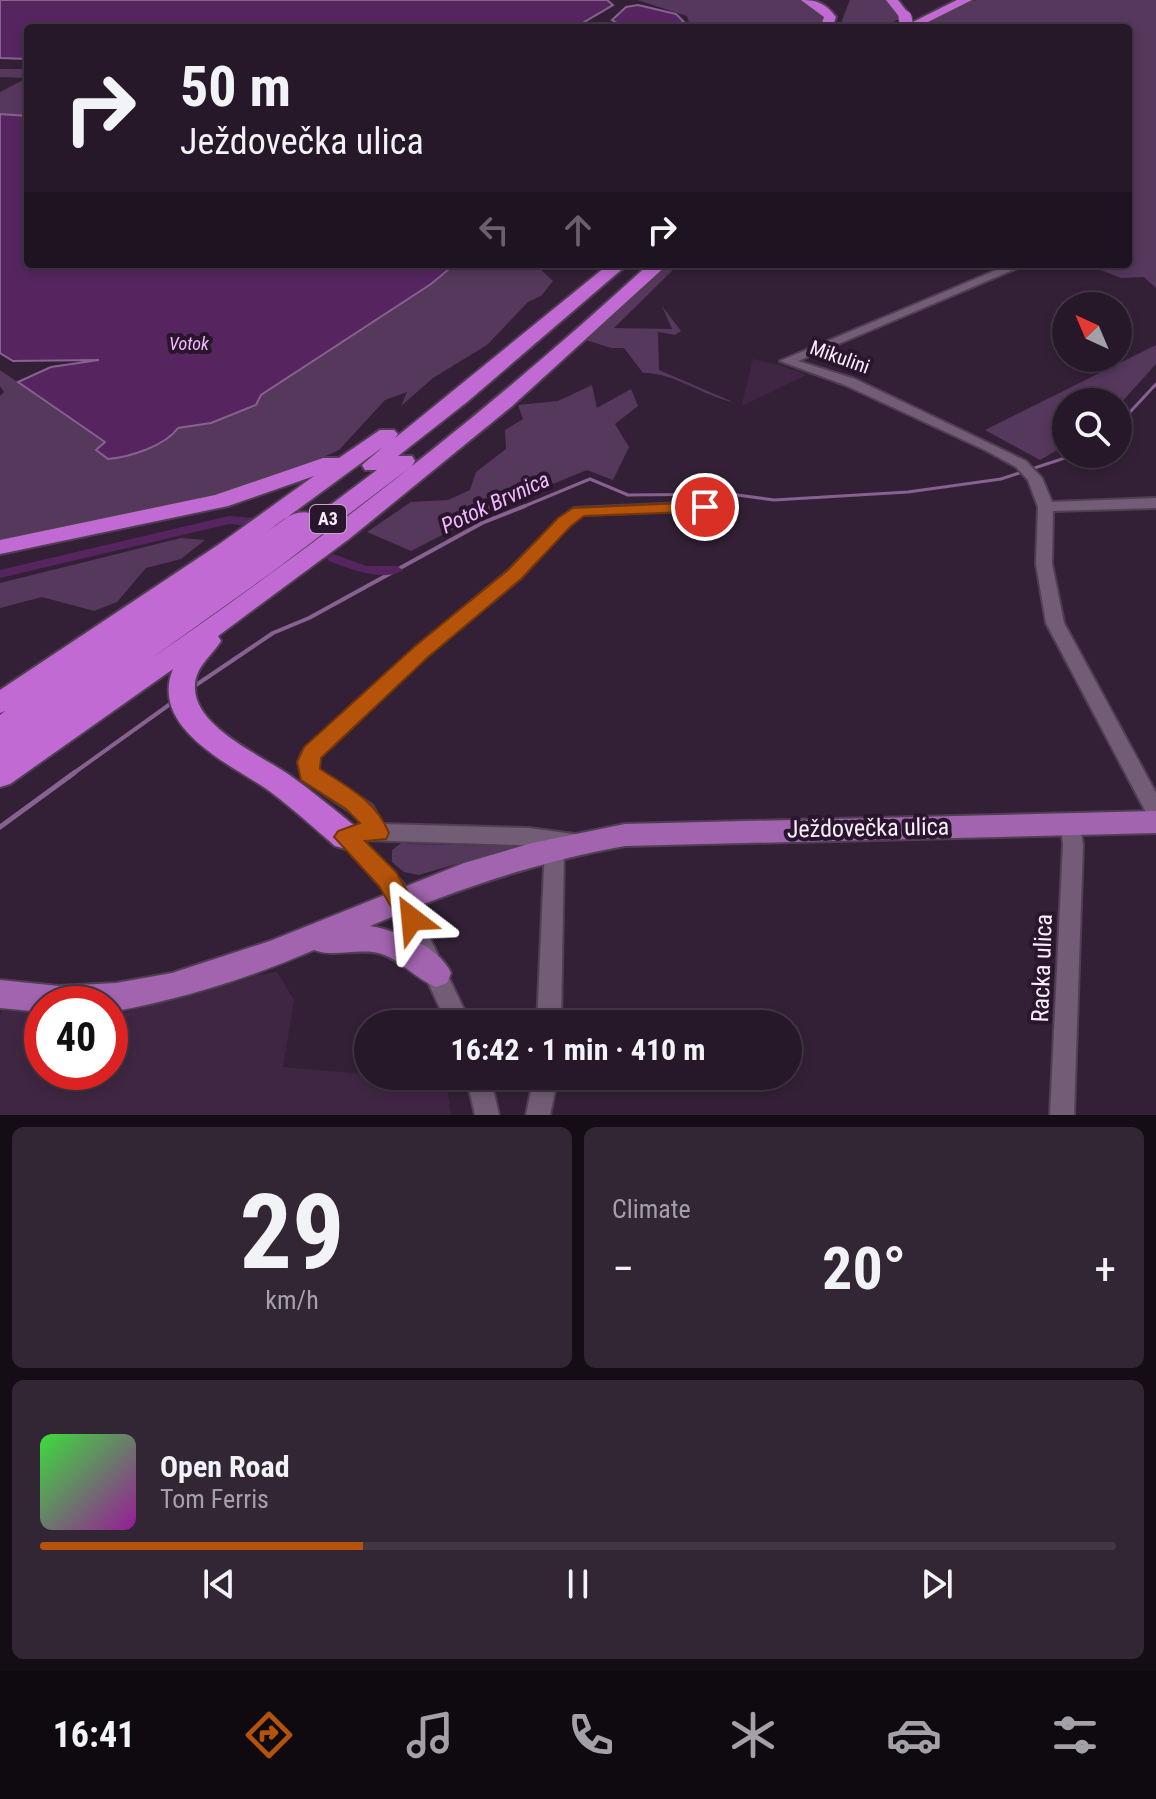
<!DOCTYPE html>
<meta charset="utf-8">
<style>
body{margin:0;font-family:"Roboto Condensed",sans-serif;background:#322534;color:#f1f3f6;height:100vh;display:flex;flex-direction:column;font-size:30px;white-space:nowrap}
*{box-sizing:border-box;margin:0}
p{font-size:26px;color:#a4a0a8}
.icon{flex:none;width:44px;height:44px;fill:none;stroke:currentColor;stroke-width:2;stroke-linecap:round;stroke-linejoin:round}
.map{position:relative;height:1115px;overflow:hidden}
.side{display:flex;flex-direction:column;gap:12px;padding:12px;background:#150d16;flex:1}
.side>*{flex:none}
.banner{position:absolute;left:24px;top:24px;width:1108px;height:244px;border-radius:8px;box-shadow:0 4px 12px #0003,0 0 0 2px #423745;background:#261828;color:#f1f3f6;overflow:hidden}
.needle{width:52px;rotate:316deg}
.fabs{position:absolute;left:1052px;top:292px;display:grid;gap:16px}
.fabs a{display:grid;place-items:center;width:80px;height:80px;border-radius:50%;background:#261828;box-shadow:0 4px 12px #0003,0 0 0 2px #423745;font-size:40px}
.speed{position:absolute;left:24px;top:986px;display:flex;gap:16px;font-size:40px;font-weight:700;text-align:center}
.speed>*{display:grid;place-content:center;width:104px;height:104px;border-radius:50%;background:#261828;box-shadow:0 4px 12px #0003,0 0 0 2px #423745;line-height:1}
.speed .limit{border:12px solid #d22;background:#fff;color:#111}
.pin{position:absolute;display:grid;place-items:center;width:68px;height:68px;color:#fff;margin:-34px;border:4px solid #fff;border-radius:50%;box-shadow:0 2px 8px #0007}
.me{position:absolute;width:88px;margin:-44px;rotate:331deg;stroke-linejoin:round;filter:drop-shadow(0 0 6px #0008)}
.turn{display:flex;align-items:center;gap:28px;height:168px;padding:0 24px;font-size:36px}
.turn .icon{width:104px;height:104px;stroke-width:2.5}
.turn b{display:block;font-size:56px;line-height:68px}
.lanes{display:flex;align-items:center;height:76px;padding:0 24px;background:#0003;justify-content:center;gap:40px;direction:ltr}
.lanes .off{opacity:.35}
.big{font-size:60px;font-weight:700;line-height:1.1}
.side .widget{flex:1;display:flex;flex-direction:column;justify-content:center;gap:12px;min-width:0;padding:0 28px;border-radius:12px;background:#322534}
.side .dial{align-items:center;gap:0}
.dial b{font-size:104px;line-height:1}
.song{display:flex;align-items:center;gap:24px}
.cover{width:96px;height:96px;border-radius:12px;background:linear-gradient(135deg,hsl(120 70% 55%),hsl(300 70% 35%))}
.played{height:8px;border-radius:4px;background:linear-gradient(90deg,#b45309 30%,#423745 30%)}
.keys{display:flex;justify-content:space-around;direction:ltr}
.heat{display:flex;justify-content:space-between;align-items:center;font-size:44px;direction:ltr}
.side .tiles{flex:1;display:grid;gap:12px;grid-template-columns:1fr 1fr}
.widget:last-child{grid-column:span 2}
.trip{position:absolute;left:354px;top:1010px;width:448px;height:80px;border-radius:40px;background:#261828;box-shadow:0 4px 12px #0003,0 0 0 2px #423745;font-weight:700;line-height:80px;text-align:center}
.dock{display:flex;height:128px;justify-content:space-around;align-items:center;background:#0f0a10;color:#a4a0a8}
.dock .icon{width:56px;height:56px}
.dock .current{color:#b45309}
.dock b{font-size:36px;color:#f1f3f6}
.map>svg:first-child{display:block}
.built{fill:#3f2743}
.green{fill:#56385c}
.water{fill:#562560;stroke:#87618f;stroke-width:2}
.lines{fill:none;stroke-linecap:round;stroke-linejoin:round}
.stream-far2{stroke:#87618f;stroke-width:3}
.stream-far1{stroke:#87618f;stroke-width:4}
.stream{stroke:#87618f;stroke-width:5}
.canal{fill:#562560;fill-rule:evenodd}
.minor-casing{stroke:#503f53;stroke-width:4}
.major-casing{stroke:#503f53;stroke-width:4}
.highway-casing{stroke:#503f53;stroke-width:4}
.minor{fill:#725c76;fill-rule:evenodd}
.major{fill:#a264ae;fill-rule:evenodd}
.highway{fill:#c26ad4;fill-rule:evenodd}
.highway-bridge-casing{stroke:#503f53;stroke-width:15;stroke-linecap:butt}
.highway-bridge{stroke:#c26ad4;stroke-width:13}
.route{fill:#b45309;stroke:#753606;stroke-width:2}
.labels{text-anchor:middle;stroke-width:8;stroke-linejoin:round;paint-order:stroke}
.far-water-label{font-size:18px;font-style:italic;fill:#f3b9ff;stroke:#29162c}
.shield{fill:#29162c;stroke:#bbacbe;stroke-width:2}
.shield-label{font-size:18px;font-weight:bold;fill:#faedfc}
.street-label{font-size:20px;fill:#faedfc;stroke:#29162c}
.water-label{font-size:22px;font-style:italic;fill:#f3b9ff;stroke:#29162c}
.near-street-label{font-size:24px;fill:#faedfc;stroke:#29162c}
</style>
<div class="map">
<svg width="1156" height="1115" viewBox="0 0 1156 1115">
<rect width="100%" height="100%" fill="#332036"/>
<g class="built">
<path d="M753 359 783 366 806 375 744 405 742 404Z"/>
<path d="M277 972 294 1000 283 1067 446 1081 451 1115H0V1014L3 1011 42 1013V1072H110V1017L241 978Z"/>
</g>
<g class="green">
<path d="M637 0H802L825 15 824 28H684L690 26 687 16Z"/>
<path d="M850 0H886L899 19 883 28H839Z"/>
<path d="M976 0H1156V288L1144 277 1121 278 1086 264H1128V28H917Z"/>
<path d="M0 69H28V116L0 114V92L27 78 0 77Z"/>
<path d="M455 264H535L553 281 541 296 528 302 487 345 433 378 401 406 407 392 385 400 339 450 286 474 236 489 0 539V396L4 392 0 386V370L105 442 97 450 108 459C130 457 165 446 177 428L211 423 256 406 261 395 431 284Z"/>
<path d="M667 264H679L614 328 672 329 662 306 681 331 675 335 658 332 659 370 733 402C703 396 673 372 643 373L624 348H611L586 340Z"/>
<path d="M1156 345V364L1118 406V402H1066V445L1040 460 985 430Z"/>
<path d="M592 385 597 408 631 389 638 406 615 424 629 447 613 480 587 470 501 505 411 551 367 532 411 502 448 500 470 490 476 472 506 449 505 430 523 419 518 405 558 401Z"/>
<path d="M181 538 205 540 181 559 146 568 117 602 94 611 42 597 0 608V583Z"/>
<path d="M404 841 407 844 503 846 504 843 524 844 419 875 404 872 392 862V850Z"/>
</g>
<g class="water">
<path d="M0 0H607L613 5 574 28H28V59L0 58Z"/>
<path d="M638 5 676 14 684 22 669 26 617 23 612 20 626 7Z"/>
<path d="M0 114 28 116V264H455L431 284 261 395 256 405 211 423 178 428C165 446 130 457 108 459L96 450 105 442 18 382 51 367 99 360 13 361 0 353Z"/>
</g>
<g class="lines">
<g class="stream-far2">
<path d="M1118 425 1156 384"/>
<path d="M520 508 590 479 628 495 730 494 774 500 908 492 1001 479 1077 454"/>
</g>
<g class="stream-far1">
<path d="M193 687 273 633 309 618 482 523 525 506"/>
<path d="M71 775 173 702"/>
</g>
<path class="stream" d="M0 827 74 773"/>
<g class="canal">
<path d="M229 516 253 518 259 522 253 526 229 524 0 578V570Z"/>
<path d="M333 554 366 566H397L403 570C384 583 348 568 329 561L327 558Z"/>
</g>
<g class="minor-casing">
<g id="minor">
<path d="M1011 264H1027L798 361 855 379 1026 461 1042 478 1052 502 1156 498V508L1053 511 1052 564 1064 623 1156 793V820L1149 818 1046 623 1036 564 1038 507 1028 480 1016 467 985 450 845 385 780 361Z"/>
<path d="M705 502 713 507 710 510 583 515 569 525 521 578 427 656 320 757 318 770 372 805 383 824 529 828 581 835 584 841 581 847 564 848 561 1024H537L545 846 362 840 404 884 471 1024H447L389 896 336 837 339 831 362 824 358 817 302 779 298 762 302 753 415 648 509 570 559 519 574 508Z"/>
<path d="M1071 816 1078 818 1083 844 1074 1115H1050L1063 844 1061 824 1064 818Z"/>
<path d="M466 1076H490L499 1115H475Z"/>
<path d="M534 1076H558L550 1115H526Z"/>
</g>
</g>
<g class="major-casing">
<path id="major" d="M1156 811V833L625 846C536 862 453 890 370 926 398 931 439 946 451 973L447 983 436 987C416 979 402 961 382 954 359 947 335 958 314 950 249 978 185 998 116 1011H110V1004H42V1012L0 1008V980L59 986 116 983 172 973 270 941 464 863 532 843 625 824Z"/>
</g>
<g class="highway-casing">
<g id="highway">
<path d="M801 0C818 0 826 4 836 17L832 28H820L824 17Z"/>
<path d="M886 0H898L911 17 909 19H901Z"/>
<path d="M957 0H972L916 28H901Z"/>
<path d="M609 264H628L467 402 398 456H412L415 461 412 466 271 573 149 660C325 539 492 408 649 264H668L511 407 349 539 218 636 221 641C211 657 194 667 195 689 196 727 260 755 288 774 312 791 335 810 357 828L361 837 357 846 346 849 335 846C313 827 291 807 268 790 230 764 149 728 173 669L10 784 0 787V715L5 711 0 713V690L218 545 314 476 228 506 0 554V540L215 495 323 458H339L380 430H394L398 434 395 438ZM383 447 362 465 365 470H377L313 518 310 513C293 509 280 522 267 532Z"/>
</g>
</g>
<use href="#minor" class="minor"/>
<use href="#major" class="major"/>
<use href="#highway" class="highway"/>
<g class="highway-bridge-casing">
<path id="highway-bridge" d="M905 17 907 28"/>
</g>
<use href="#highway-bridge" class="highway-bridge"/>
</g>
<path class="route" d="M705 502 713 507 711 511 584 516 571 526 521 579 428 657 321 758 320 769C348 787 376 801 389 833L386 839 365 841 396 872 424 919 420 927 412 930 403 927 379 886 334 837 338 831 360 823 346 809 301 780 297 762 304 747 414 647 508 570 558 518 573 508Z"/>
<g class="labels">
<g class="far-water-label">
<text x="189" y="350">Votok</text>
</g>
<rect class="shield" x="310" y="505" width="36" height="28" rx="6"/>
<g class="shield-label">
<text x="328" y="525">A3</text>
</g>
<g class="street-label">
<text transform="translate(840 357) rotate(20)" y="7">Mikulini</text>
</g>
<g class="water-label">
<text transform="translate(495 502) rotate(-25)" y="8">Potok Brvnica</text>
</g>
<g class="near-street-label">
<text transform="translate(868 828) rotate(-1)" y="8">Ježdovečka ulica</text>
<text transform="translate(1042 968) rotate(-88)" y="8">Racka ulica</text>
</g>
</g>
</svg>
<div class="fabs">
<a><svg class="needle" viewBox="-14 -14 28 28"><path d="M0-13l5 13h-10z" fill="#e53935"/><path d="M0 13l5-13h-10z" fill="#a4a0a8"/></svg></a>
<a><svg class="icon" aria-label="search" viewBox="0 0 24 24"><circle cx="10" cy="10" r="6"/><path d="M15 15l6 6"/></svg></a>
</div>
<div class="speed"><div class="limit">40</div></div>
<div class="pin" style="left:705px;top:507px;background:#d93025"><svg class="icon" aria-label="arrive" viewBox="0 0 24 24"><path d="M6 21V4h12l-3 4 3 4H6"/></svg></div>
<svg class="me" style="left:412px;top:919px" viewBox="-20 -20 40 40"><path d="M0-17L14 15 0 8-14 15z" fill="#b45309" stroke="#fff" stroke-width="4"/></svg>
<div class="trip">16:42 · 1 min · 410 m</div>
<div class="banner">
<div class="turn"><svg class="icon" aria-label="right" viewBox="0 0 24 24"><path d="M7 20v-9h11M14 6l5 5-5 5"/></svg><div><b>50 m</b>Ježdovečka ulica</div></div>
<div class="lanes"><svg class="icon off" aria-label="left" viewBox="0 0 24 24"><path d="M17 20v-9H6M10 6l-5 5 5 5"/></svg><svg class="icon off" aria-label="ahead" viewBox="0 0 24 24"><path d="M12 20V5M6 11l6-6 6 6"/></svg><svg class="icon" aria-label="right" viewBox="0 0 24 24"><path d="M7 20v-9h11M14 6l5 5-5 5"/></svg></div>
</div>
</div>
<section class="side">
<div class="tiles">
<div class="widget dial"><b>29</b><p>km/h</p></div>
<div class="widget"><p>Climate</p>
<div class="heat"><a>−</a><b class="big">20°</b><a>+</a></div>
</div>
<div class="widget">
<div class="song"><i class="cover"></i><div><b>Open Road</b><p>Tom Ferris</p></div></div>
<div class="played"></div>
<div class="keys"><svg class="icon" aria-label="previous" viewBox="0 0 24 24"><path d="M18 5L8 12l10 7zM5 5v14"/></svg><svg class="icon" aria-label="pause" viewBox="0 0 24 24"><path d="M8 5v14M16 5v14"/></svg><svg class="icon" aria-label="next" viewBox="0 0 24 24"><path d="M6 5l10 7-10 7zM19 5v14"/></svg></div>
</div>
</div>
</section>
<nav class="dock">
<b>16:41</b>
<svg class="icon current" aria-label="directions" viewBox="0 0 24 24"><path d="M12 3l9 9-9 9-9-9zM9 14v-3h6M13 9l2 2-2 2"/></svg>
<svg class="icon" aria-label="music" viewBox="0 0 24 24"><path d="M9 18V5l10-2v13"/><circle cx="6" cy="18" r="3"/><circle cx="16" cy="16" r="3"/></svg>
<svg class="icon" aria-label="phone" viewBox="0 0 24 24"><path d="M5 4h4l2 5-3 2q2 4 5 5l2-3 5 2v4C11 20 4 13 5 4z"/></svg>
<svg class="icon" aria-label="climate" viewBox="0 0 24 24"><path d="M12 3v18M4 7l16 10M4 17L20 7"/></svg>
<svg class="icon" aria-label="car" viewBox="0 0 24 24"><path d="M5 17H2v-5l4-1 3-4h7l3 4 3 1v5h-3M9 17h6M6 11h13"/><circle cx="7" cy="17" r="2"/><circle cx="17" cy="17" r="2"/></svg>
<svg class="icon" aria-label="filters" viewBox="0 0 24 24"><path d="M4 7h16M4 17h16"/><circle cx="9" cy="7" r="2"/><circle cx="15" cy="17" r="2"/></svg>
</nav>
